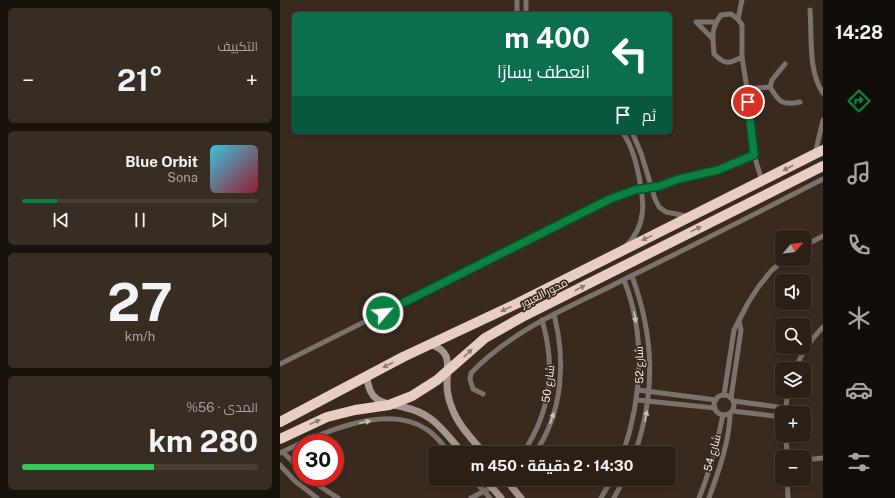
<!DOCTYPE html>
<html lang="ar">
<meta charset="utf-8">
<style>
body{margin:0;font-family:"Public Sans",Cairo,sans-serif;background:#382d23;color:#f1f3f6;direction:rtl;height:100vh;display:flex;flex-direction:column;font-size:15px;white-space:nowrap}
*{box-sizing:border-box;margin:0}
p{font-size:13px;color:#a6a3a1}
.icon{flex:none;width:22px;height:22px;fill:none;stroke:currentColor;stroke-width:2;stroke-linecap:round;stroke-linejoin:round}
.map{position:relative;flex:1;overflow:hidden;direction:ltr}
.panel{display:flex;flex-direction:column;gap:8px;padding:8px;background:#18120c;width:280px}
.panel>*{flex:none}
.guide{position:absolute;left:12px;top:12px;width:380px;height:122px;border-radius:6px;box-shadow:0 2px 6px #0003,0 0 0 1px #483e35;direction:rtl;background:#0b6e4f;color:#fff;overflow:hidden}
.needle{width:26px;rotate:62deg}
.tools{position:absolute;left:495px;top:230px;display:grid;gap:8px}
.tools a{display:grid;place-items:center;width:36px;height:36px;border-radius:6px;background:#2c2016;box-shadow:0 2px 6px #0003,0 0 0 1px #483e35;font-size:20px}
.speed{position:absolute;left:12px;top:434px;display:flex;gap:8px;font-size:20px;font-weight:700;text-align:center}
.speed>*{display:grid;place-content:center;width:52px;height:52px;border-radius:50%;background:#2c2016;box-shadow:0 2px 6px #0003,0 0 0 1px #483e35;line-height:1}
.speed .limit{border:6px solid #d22;background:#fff;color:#111}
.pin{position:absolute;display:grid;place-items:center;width:34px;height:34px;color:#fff;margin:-17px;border:2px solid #fff;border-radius:50%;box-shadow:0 1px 4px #0007}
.me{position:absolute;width:44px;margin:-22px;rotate:63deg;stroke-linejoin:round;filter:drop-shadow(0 0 3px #0008)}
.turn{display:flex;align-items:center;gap:14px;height:84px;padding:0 16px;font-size:18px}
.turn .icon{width:52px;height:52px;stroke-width:2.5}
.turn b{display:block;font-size:28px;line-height:34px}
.then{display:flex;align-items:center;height:38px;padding:0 16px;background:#0003;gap:8px;font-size:15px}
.big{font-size:30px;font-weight:700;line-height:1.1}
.panel .card{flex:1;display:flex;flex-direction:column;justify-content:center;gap:6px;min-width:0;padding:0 14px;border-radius:6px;background:#382d23}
.panel .dial{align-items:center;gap:0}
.dial b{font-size:52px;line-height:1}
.song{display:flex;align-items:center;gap:12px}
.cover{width:48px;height:48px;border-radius:6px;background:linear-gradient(135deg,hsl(190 70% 55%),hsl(350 70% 35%))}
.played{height:4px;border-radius:2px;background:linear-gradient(90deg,#0b8043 15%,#483e35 15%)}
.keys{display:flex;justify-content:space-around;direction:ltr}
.heat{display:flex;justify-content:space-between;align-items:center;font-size:22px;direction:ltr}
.charge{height:6px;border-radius:3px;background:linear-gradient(90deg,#34c759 56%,#483e35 0)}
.trip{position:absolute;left:148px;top:446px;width:248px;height:40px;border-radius:6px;background:#2c2016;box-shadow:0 2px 6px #0003,0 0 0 1px #483e35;font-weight:700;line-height:40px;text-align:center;direction:rtl}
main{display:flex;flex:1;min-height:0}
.tabs{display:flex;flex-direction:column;width:72px;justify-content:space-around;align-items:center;background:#120d09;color:#a6a3a1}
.tabs .icon{width:28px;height:28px}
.tabs .on{color:#0b8043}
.tabs b{font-size:18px;color:#f1f3f6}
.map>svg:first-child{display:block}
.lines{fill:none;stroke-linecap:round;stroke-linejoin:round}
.street{stroke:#7b716d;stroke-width:5}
.secondary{stroke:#a79690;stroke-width:7}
.highway{stroke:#e7cdc4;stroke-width:10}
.oneway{fill:#907c71}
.oneway2{fill:#cbc0ba}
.route-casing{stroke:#07532c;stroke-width:10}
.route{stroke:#0b8043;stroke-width:7}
.labels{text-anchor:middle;stroke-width:3.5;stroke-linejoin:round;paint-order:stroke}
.street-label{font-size:11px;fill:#f6ebe3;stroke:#3a2a1e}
</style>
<main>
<nav class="tabs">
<b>14:28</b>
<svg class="icon on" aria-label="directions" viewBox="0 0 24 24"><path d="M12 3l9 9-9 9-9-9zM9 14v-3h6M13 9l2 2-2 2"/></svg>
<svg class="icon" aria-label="music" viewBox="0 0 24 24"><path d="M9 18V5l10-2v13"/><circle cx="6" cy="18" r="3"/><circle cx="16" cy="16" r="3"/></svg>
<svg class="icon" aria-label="phone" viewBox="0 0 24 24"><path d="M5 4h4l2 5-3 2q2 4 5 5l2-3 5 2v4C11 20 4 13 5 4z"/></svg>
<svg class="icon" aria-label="climate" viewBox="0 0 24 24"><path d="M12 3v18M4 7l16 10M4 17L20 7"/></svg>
<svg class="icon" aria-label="car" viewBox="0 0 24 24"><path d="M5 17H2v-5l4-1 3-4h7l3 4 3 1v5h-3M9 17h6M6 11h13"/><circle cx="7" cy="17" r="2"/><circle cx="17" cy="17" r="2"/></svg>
<svg class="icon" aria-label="filters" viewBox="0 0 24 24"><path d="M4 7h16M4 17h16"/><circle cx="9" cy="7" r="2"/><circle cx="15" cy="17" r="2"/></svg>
</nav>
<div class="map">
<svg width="543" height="498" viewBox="0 0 543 498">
<rect width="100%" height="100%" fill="#3a2a1e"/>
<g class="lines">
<g class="street">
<path d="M530 10C532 35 528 72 543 93"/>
<path d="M237 14V0"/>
<path d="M246 14V0"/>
<path d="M458 19 462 0"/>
<path d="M433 39 416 22H436"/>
<path d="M462 57C449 64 445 65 434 54 433 37 430 30 441 15L451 14 458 19 462 25V57L467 89"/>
<path d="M490 87C499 102 502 106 520 102"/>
<path d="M342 132C351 143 355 158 358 172 364 200 368 224 346 246"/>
<path d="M352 132 361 153 375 199 379 207 386 212 406 216"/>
<path d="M535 154 543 120"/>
<path d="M482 181 474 155 467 89 490 87 492 80 505 64"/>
<path d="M524 246 543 236"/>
<path d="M352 276C374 336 376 392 355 453"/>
<path d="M0 364 330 199 355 190 380 186 399 179 438 170 474 155"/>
<path d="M515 369C522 353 531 339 543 327"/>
<path d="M358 390 436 400"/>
<path d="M203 394 193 389 190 379 191 373C236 327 289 308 345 279 412 246 477 213 543 179"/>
<path d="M444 395 454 330 468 303 479 286 492 270 505 259"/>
<circle cx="444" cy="405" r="10"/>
<path d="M451 398 461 330 459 321"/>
<path d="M357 400 435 408"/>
<path d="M454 401 505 408"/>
<path d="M452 411 502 417"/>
<path d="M505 413 508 391"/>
<path d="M506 435 507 457"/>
<path d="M22 443C56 427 111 406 146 429 156 435 163 445 170 453"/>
<path d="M3 452 21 470"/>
<path d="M0 453 21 443"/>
<path d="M243 453C271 411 276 368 262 320"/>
<path d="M255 453C283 412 286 361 274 314"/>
<path d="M343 453C362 398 366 335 344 280"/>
<path d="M524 460 543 458"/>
<path d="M0 465 15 481 37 498"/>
<path d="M29 477 41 487 58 498"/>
<path d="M193 479 210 498"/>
<path d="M507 479 508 498"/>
<path d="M229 484 234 479"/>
<path d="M191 498 212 487"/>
<path d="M321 498 332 479"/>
<path d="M334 498 344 479"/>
<path d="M419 498C430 471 437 444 443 415"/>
<path d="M429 498C438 473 450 440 450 413"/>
</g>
<g class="secondary">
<path d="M150 344C173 352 167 365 167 384 167 392 169 401 172 408 178 425 192 439 204 453"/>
<path d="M87 377C89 402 102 403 123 407 132 409 143 413 151 419 163 428 173 442 183 453"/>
<path d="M205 479 221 498"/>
<path d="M225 479 241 498"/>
</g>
<g class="highway">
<path d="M0 422 123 357 238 303 543 150"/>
<path d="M0 439 47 417 75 410 109 405 132 396 157 380 205 338 244 316 543 166"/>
</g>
</g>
<defs><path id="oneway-solid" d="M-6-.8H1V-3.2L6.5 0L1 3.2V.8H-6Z"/></defs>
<g class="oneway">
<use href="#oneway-solid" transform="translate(508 168) rotate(152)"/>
<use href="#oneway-solid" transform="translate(416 229) rotate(-27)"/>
<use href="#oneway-solid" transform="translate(367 238) rotate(154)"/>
<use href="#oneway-solid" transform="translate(300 288) rotate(-27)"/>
<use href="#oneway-solid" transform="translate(226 309) rotate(155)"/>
<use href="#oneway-solid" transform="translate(188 353) rotate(-44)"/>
<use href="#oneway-solid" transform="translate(108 365) rotate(152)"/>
<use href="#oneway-solid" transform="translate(35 422) rotate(-24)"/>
</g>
<g class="oneway2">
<use href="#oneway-solid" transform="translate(355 317) rotate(80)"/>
<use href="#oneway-solid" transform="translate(366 416) rotate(-78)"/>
<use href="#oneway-solid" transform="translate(272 418) rotate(-71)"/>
<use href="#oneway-solid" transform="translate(85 422) rotate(-12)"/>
</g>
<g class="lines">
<g class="route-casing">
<path id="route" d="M103 313 330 199 355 190 380 186 399 179 438 170 474 155 468 102"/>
</g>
<use href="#route" class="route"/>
</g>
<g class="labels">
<g class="street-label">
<text transform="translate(264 293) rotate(-27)" y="4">محور العبور</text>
<text transform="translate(359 365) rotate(-91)" y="4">شارع 52</text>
<text transform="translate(268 384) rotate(-82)" y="4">شارع 50</text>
<text transform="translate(432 453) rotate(-75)" y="4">شارع 54</text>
</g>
</g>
</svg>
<div class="tools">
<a><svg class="needle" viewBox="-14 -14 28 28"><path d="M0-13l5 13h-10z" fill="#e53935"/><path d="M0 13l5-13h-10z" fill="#a6a3a1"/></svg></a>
<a><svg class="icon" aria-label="sound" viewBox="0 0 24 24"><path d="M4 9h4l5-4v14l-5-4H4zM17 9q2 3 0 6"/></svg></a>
<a><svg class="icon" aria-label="search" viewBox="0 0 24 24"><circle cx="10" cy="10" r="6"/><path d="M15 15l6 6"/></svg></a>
<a><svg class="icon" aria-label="layers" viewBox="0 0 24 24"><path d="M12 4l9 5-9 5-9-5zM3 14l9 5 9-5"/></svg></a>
<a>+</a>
<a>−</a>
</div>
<div class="speed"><div class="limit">30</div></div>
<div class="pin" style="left:468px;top:102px;background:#d93025"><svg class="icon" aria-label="arrive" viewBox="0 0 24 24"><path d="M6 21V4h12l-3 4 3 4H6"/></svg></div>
<svg class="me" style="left:103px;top:313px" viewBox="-20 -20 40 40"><circle r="17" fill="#0b8043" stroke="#fff" stroke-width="3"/><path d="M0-11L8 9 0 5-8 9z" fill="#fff"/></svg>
<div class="trip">14:30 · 2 دقيقة · 450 m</div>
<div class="guide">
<div class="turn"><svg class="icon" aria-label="left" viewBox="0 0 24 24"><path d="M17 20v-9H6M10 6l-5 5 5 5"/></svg><div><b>400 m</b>انعطف يسارًا</div></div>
<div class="then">ثم<svg class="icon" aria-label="arrive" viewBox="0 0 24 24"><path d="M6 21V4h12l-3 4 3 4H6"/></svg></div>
</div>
</div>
<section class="panel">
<div class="card"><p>التكييف</p>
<div class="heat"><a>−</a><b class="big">21°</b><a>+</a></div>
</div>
<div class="card">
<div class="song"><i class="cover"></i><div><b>Blue Orbit</b><p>Sona</p></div></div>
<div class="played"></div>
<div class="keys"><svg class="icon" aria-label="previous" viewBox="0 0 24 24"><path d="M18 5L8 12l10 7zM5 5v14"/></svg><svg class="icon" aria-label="pause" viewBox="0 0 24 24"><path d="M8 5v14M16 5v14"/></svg><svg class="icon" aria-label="next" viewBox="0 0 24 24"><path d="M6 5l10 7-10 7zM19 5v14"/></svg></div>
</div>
<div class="card dial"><b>27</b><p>km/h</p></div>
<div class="card"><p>المدى · 56%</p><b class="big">280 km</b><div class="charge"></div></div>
</section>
</main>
